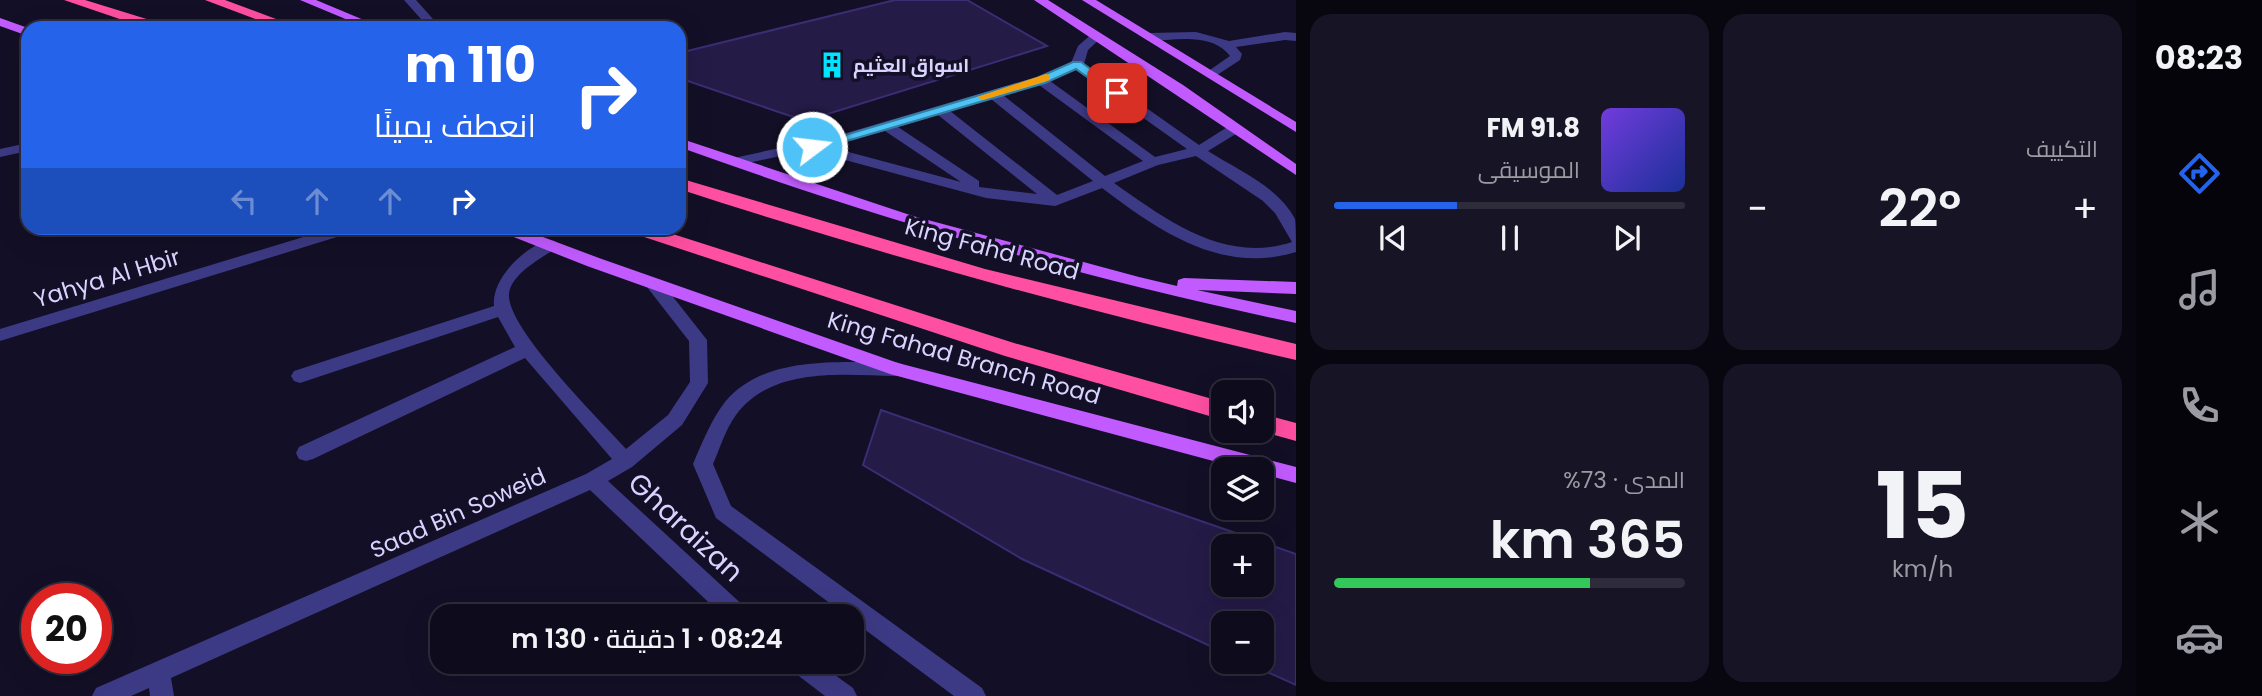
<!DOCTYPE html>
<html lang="ar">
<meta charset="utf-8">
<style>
body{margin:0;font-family:Poppins,Cairo,sans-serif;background:#171425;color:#f1f3f6;direction:rtl;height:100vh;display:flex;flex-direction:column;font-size:26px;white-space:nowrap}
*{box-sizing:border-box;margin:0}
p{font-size:23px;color:#9b9ba3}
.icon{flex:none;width:38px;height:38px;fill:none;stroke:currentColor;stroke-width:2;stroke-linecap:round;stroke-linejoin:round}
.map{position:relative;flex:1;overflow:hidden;direction:ltr}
.panel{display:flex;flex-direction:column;gap:14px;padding:14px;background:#08060f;width:840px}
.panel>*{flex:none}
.banner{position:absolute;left:21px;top:21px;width:665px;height:214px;border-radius:21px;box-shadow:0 7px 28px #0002,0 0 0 2px #2e2b3b;direction:rtl;background:#2563eb;color:#fff;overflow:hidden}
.buttons{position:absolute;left:1211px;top:380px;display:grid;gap:14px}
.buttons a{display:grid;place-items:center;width:63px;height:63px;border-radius:14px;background:#0e0b1c;box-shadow:0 7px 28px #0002,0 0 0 2px #2e2b3b;font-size:35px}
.speed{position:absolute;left:21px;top:583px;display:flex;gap:14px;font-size:35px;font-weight:700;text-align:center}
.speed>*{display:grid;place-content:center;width:91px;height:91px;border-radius:50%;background:#0e0b1c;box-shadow:0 7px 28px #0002,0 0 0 2px #2e2b3b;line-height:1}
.speed .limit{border:10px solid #d22;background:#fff;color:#111}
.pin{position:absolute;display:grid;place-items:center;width:60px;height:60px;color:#fff;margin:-30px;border-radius:14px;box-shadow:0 4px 10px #0006}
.me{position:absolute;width:77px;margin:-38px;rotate:75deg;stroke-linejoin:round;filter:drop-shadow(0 0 5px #0008)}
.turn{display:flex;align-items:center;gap:24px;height:147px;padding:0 35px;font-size:32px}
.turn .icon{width:91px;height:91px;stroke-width:2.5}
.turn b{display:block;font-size:49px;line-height:60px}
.lanes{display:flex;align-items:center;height:66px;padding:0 35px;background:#0003;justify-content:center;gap:35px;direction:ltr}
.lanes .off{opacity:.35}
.big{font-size:52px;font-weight:600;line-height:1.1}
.panel .tile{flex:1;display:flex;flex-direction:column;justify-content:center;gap:10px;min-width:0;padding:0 24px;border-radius:21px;background:#171425}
.panel .dial{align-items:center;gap:0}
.dial b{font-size:91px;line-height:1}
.song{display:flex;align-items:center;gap:21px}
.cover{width:84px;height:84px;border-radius:10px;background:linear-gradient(135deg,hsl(260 70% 55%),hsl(230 70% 35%))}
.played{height:7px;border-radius:4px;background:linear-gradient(90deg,#2563eb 35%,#2e2b3b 35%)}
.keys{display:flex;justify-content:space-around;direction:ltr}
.heat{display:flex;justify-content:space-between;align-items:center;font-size:38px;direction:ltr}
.charge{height:10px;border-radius:5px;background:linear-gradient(90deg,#34c759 73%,#2e2b3b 0)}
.panel .tiles{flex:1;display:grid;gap:14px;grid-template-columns:repeat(2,1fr)}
.trip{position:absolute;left:430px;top:604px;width:434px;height:70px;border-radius:21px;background:#0e0b1c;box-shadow:0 7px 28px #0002,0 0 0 2px #2e2b3b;font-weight:600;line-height:70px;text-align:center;direction:rtl}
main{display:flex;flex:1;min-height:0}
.tabs{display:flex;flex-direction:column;width:126px;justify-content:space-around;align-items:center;background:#06040b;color:#9b9ba3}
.tabs .icon{width:49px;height:49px}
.tabs .active{color:#2563eb}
.tabs b{font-size:32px;color:#f1f3f6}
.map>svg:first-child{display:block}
.building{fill:#241b47;stroke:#3b2d73;stroke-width:2;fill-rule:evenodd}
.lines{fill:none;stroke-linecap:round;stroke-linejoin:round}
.minor{fill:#3d3a85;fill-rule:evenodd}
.major{fill:#c25bff;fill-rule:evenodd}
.highway{fill:#ff4fa3;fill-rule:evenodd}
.route{fill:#4fc3f7;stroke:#337fa1;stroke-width:2}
.slow{fill:#f59e0b}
.labels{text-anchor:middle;stroke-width:7;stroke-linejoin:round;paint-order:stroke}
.far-poi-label{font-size:19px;font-weight:bold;fill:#d9d4ff;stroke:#130f26;text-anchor:start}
.street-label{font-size:23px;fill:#d9d4ff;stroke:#130f26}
.near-street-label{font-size:28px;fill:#d9d4ff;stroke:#130f26}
</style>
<main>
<nav class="tabs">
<b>08:23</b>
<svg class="icon active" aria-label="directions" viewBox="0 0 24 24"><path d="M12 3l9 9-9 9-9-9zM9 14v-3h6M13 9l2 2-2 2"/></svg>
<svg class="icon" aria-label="music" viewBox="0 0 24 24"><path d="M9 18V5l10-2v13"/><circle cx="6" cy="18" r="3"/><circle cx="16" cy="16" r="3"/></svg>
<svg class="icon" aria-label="phone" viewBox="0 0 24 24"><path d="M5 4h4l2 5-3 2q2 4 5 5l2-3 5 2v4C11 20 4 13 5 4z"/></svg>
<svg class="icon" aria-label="climate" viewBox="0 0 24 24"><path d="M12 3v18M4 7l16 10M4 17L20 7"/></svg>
<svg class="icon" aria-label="car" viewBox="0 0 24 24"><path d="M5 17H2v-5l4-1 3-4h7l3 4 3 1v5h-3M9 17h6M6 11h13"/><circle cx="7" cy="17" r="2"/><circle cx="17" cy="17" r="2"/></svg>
</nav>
<section class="panel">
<div class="tiles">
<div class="tile"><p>التكييف</p>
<div class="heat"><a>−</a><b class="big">22°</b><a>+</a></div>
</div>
<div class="tile">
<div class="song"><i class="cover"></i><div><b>91.8 FM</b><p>الموسيقى</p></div></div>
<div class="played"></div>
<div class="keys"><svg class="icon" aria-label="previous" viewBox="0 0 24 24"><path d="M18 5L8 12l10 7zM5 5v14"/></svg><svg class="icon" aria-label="pause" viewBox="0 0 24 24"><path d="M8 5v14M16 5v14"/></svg><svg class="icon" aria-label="next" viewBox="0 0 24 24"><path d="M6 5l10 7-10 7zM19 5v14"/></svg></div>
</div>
<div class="tile dial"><b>15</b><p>km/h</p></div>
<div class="tile"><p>المدى · 73%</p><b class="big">365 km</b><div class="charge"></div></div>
</div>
</section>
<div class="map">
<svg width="1296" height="696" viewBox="0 0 1296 696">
<rect width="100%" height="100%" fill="#130f26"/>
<g class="building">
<path d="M895 0H967L1047 46 805 121 679 78V53Z"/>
<path d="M881 410 1296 554V685L1245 662H1262V623H1223V652L1022 559 863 465ZM1223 546H1262V584H1223Z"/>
</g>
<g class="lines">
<g class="minor">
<path d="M404 0H416L441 28H429Z"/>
<path d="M1196 32 1229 41 1285 32 1296 33V41L1285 40 1236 47 1242 54 1240 60 1211 79 1205 75 1207 72 1230 56C1212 32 1175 40 1149 41L1143 37 1149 33Z"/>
<path d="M1093 33 1103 36 1088 50 1084 64 1199 145 1229 126H1239V132L1208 151C1236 169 1279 187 1295 219 1296 227 1296 242 1296 252 1222 275 1159 231 1102 188L1055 206 986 198 808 150 734 166 727 162 734 158 843 134 1037 77 1071 63 1078 46ZM1076 70 1187 149 1155 157 1050 81ZM1039 85 1143 161 1105 176 1003 95ZM991 99 1093 181 1057 195 950 111ZM938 115 1037 194 979 187V181L898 127ZM885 131 961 182 826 146ZM1196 156 1263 201 1275 213 1292 242C1224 264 1167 220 1114 183L1158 165Z"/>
<path d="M28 143V151L0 157V149Z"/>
<path d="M333 228H356L353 232 0 341V329Z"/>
<path d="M549 240 555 241 557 245 555 249C540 259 511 274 509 294 506 328 601 421 626 449L668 415 690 382 689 341 647 287 645 283 647 279H659L707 340 708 383 682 425 632 467 608 481 747 609 750 616H723L590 490 171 678 174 696H150L149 688 131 696H92L96 688 586 474 612 459 525 358 313 459 306 461 299 459 296 453 299 447 515 347 498 317 300 383 294 381 291 376 294 371 494 306C491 279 524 247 549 240Z"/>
<path d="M855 362H896L902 364 905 369 902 374 896 376C843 375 772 366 736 415 725 430 720 448 713 464L731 506 982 688 986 696H954L852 620V616H847L716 518 693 464C702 443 711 420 725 402 756 364 811 362 855 362Z"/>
<path d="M787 662H817L853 688 857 696H825L791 670Z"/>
</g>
<g class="major">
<path d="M300 0H316L383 28H367Z"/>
<path d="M1034 0H1048L1183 85 1296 164V175Z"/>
<path d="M1082 0H1096L1296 122V132Z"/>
<path d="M0 18 28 28V36L0 26Z"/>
<path d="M679 138 913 216 1139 277 1177 286 1178 280 1184 278 1296 282V294L1197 290 1296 311V323C1086 279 881 220 679 147Z"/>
<path d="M498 228H519L599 258 898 363 1296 467V483L1262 474V469H1243L890 374 587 266 501 232Z"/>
</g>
<g class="highway">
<path d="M64 0H85L166 25 168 28H146Z"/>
<path d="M205 0H225L300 28H279Z"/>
<path d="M679 178 985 269 1296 344V360C1088 312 882 255 679 189Z"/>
<path d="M627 228H654L1014 343 1223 402V420L1005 356 629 232Z"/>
<path d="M1262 414 1296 423V441L1257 430H1262Z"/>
</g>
</g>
<path class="route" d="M1073 62H1081L1123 93 1113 96 1076 69 1045 83 816 150 812 151 805 147 1037 78Z"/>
<path class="slow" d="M1046 74 1050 75V80L983 100 977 97Z"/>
<defs>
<g id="building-bare" transform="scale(2.1)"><path d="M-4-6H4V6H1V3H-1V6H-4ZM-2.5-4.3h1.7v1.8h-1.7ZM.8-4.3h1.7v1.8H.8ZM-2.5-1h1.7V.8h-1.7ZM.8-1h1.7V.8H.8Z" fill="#00e5ff" stroke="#130f26" stroke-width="2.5" paint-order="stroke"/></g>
</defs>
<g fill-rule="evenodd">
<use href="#building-bare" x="832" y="65"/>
</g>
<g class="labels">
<g class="far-poi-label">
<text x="853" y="72">اسواق العثيم</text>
</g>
<g class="street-label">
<text transform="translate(992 249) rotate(15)" y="8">King Fahd Road</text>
<text transform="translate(107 278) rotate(-17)" y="8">Yahya Al Hbir</text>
<text transform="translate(964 358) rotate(16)" y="8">King Fahad Branch Road</text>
<text transform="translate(458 513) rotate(-24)" y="8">Saad Bin Soweid</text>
</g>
<g class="near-street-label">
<text transform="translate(686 527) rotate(43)" y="10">Gharaizan</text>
</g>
</g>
</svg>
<div class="buttons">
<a><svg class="icon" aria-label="sound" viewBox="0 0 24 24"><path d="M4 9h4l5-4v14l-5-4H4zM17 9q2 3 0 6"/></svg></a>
<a><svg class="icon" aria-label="layers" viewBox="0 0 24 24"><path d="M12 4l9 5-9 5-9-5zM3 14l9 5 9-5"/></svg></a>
<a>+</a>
<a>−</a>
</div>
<div class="speed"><div class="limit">20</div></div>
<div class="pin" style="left:1117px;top:93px;background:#d93025"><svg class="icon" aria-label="arrive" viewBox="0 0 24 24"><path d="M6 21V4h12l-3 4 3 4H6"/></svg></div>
<svg class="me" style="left:812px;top:147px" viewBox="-20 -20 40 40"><circle r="17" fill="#4fc3f7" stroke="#fff" stroke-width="3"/><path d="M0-11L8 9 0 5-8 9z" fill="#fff"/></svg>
<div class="trip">08:24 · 1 دقيقة · 130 m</div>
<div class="banner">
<div class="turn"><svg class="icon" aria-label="right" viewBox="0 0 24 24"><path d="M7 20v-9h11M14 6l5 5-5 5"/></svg><div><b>110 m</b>انعطف يمينًا</div></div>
<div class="lanes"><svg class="icon off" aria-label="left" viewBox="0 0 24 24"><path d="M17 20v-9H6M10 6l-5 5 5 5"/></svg><svg class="icon off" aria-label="ahead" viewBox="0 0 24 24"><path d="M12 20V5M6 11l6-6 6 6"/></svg><svg class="icon off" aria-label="ahead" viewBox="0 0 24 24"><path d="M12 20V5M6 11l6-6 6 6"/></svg><svg class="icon" aria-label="right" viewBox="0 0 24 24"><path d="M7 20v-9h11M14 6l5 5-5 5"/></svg></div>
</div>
</div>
</main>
